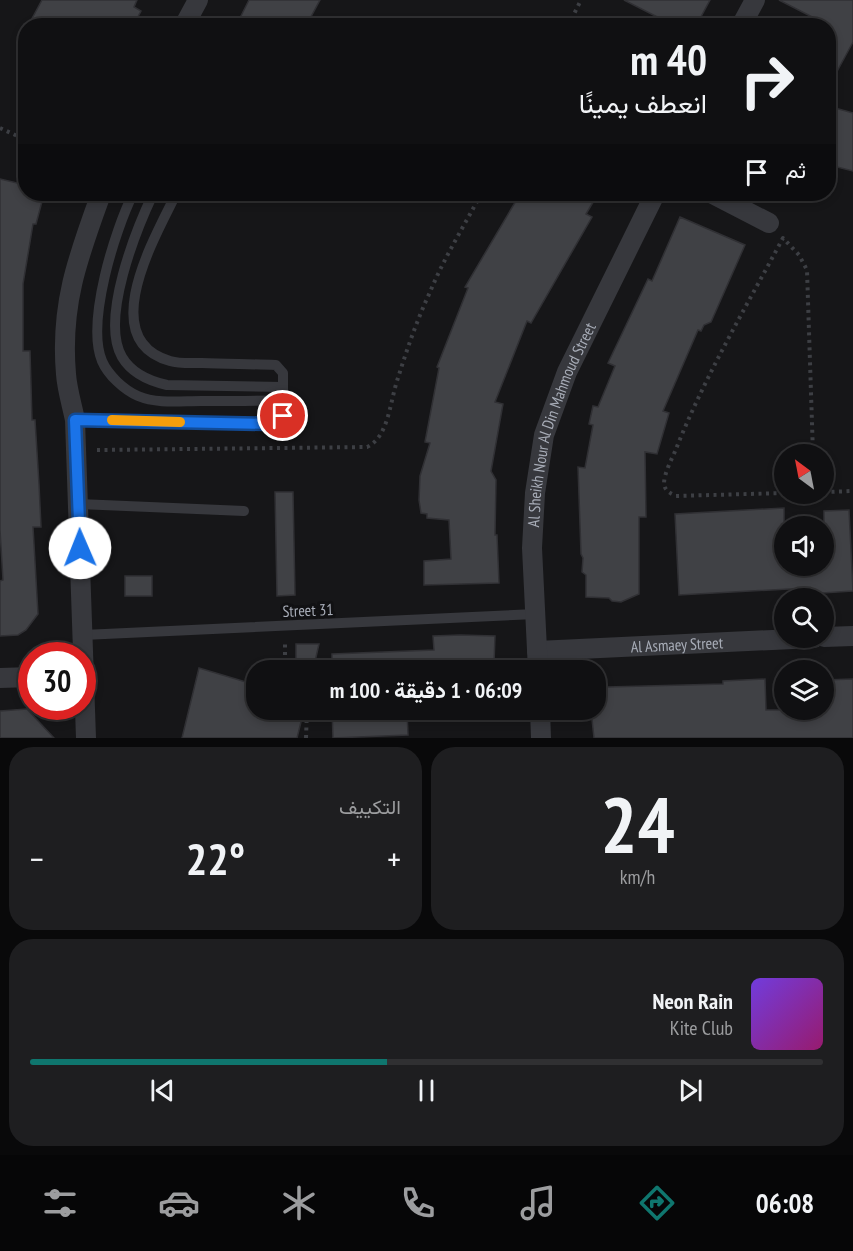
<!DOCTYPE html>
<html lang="ar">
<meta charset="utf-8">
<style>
body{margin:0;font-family:"PT Sans Narrow",Vazirmatn,sans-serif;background:#1e1e20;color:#f1f3f6;direction:rtl;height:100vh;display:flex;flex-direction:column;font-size:22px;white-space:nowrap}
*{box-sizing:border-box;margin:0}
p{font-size:20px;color:#9c9d9f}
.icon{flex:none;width:33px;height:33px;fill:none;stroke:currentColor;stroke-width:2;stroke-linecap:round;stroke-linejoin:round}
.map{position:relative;height:738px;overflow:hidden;direction:ltr}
.panel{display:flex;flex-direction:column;gap:9px;padding:9px;background:#09090a;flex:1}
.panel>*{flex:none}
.banner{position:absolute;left:18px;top:18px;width:818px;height:183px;border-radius:24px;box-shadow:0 3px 9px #0003,0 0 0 2px #303032;direction:rtl;background:#101012;color:#f1f3f6;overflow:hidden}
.needle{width:39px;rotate:328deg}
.controls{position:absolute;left:774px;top:444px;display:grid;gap:12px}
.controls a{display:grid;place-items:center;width:60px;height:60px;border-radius:50%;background:#101012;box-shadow:0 3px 9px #0003,0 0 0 2px #303032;font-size:30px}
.speed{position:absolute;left:18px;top:642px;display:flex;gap:12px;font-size:30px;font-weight:700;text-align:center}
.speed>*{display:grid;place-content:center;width:78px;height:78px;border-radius:50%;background:#101012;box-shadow:0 3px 9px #0003,0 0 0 2px #303032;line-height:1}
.speed .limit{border:9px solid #d22;background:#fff;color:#111}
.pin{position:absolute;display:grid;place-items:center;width:51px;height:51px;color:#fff;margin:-26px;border:3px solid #fff;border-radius:50%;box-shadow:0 2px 6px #0007}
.me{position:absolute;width:66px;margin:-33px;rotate:359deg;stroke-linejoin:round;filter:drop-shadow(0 0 4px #0008)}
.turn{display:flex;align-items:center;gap:21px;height:126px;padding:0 30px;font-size:27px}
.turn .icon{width:78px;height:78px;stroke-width:2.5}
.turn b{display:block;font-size:42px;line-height:51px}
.then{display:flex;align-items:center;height:57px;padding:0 30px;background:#0003;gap:12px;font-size:22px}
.big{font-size:45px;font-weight:700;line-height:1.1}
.panel .widget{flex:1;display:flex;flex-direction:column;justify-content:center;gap:9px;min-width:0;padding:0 21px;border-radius:24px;background:#1e1e20}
.panel .dial{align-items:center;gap:0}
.dial b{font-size:78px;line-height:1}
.song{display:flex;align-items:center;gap:18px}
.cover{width:72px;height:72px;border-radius:9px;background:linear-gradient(135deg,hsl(260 70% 55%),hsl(320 70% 35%))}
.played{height:6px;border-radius:3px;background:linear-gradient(90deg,#0f766e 45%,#303032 45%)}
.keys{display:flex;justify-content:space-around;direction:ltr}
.heat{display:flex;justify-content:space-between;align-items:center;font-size:33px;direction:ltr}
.panel .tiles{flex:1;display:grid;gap:9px;grid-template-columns:1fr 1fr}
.widget:last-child{grid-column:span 2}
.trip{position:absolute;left:246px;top:660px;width:360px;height:60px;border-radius:24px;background:#101012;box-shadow:0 3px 9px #0003,0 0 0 2px #303032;font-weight:700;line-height:60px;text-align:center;direction:rtl}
.dock{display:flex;height:96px;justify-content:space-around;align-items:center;background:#060607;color:#9c9d9f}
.dock .icon{width:42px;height:42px}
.dock .active{color:#0f766e}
.dock b{font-size:27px;color:#f1f3f6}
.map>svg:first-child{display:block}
.building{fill:#404145;stroke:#303034;stroke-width:1.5}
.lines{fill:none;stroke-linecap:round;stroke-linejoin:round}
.path{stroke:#3d3f44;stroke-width:4;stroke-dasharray:3 4.5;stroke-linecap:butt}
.service{stroke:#37383d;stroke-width:10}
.minor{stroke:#37383d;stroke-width:20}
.route-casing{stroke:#114b97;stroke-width:15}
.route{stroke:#1a73e8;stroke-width:10}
.slow{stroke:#f59e0b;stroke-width:10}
.labels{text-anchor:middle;stroke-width:6;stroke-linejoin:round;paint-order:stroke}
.street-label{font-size:16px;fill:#a8adb8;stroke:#111113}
</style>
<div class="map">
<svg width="853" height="738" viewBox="0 0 853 738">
<rect width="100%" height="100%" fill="#161618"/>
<g class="building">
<path d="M42 0H137L134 7 141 11 133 26H28Z"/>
<path d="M249 0H320L306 26H236Z"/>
<path d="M624 0H710L696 26H675Z"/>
<path d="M779 0H853V42L828 88V25Z"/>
<path d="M828 106 853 113V171L829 165Z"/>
<path d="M0 179 26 185V194H44L36 224H33L23 284V351H30L32 420H35L39 484 41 527H33L38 614 26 630 18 635 0 636V581L3 580 0 530Z"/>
<path d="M520 194H598L586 214 592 217 531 323 527 321 495 402 503 404 491 471 496 480 495 535H497L499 583 424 585V561L451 559 449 520 427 518V514L421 513 419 500 420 476 430 443 425 442 439 368 437 367 468 288 465 287Z"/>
<path d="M680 217 745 245 711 322 704 325 701 331 698 330 663 411 669 413 657 454 645 452 646 517H639V594L621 602 612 601 609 598 586 597V575L582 572 583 558 581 554 578 467 585 468 593 425 589 424 593 406 598 407 615 366 608 363 648 279 652 281Z"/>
<path d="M275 492H293L295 595 277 596Z"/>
<path d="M784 508V566H824V511L849 510 853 591 807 594V588L679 595 675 514Z"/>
<rect x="125" y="576" width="27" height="20"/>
<path d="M460 635 495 636 494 664 460 665V670H332V654L434 650 433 636Z"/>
<path d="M296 644H319L314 666H296Z"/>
<path d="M199 668 256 685V710H304L297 738H182Z"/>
<path d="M765 679 766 710H824V680L853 679V738H594L591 710H596V694L607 693V687L723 684V681Z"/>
<path d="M27 709 54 738H0V711Z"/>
<path d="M332 710H407L408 735 333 738Z"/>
</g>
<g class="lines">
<g class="path">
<path d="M568 26 581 0"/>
<path d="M0 128 26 140"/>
<path d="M97 450 367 447C389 437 390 400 398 378 407 349 417 320 430 292 444 258 464 226 481 194"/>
<path d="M824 492 853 491"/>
<path d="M784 493 676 496C670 493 665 491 664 484 664 473 672 459 676 449 705 376 746 307 783 238L799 255 807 270 813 454"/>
<path d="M285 670V641"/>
<path d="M306 738 307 710"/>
</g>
<g class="service">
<path d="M133 194C115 230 86 322 102 361 108 375 124 390 138 396 157 404 180 401 201 401 228 401 256 401 283 400"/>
<path d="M153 194C136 230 100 319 122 357 132 374 149 381 167 385L283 387"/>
<path d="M75 420 274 424 279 422 283 416V373L276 365C251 364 227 364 202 363 192 363 180 364 170 361 95 340 155 237 176 194"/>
<path d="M79 504 244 511"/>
<path d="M83 635 535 614"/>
</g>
<g class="minor">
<path d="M184 26 198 0"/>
<path d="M741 26 755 0"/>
<path d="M713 194 769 223"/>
<path d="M824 637 853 636"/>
<path id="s1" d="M537 651 814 638"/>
<path id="s2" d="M538 670 532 548 535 493 544 435 567 372 655 194"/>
<path d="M0 678 32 677"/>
<path d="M540 710 541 738"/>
<path d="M86 738 75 420C72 405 67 389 66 374 60 305 78 257 101 194"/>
</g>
</g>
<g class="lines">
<g class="route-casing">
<path id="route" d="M80 548 75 420 274 424 279 422 283 416"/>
</g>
<use href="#route" class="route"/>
<path class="slow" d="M112 420 180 422"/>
</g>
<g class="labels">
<g class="street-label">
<text dy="6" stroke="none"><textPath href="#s2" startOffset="250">Al Sheikh Nour Al Din Mahmoud Street</textPath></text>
<text transform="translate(308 610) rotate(-2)" y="6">Street 31</text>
<text dy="6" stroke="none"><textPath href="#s1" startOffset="140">Al Asmaey Street</textPath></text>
</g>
</g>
</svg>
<div class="controls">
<a><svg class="needle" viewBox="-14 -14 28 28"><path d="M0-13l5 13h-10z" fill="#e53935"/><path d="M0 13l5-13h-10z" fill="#9c9d9f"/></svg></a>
<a><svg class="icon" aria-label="sound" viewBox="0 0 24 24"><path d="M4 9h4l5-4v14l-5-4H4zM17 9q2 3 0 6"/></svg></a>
<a><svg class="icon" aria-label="search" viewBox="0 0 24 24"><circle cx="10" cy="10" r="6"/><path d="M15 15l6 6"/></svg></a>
<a><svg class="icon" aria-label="layers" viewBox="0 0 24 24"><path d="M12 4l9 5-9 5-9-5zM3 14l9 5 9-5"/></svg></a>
</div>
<div class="speed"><div class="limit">30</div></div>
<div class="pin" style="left:283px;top:416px;background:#d93025"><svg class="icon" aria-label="arrive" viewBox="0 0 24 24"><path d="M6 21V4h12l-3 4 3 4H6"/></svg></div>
<svg class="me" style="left:80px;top:548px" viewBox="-20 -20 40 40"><circle r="19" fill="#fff"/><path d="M0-13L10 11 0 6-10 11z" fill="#1a73e8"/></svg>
<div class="trip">06:09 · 1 دقيقة · 100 m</div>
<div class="banner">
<div class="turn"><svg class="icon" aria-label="right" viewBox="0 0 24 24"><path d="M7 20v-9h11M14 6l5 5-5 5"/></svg><div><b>40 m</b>انعطف يمينًا</div></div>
<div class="then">ثم<svg class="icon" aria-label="arrive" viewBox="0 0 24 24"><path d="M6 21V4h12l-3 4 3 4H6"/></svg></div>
</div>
</div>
<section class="panel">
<div class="tiles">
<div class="widget dial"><b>24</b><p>km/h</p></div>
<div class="widget"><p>التكييف</p>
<div class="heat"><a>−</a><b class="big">22°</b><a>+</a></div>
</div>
<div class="widget">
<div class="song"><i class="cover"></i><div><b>Neon Rain</b><p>Kite Club</p></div></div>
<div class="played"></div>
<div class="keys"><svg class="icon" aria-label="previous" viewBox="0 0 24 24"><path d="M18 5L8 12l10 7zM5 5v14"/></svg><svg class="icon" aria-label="pause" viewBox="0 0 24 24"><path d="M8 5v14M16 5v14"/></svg><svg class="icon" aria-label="next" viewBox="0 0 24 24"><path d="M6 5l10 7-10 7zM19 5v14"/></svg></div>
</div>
</div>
</section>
<nav class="dock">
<b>06:08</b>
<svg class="icon active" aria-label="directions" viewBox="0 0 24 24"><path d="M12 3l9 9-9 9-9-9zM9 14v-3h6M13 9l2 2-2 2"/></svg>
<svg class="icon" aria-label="music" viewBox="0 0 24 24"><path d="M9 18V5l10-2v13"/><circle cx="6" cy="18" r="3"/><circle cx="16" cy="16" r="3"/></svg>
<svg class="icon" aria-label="phone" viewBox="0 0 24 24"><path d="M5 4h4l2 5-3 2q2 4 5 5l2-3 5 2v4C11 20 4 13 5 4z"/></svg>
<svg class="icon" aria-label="climate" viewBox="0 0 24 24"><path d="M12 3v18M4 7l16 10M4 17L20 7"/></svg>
<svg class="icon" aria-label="car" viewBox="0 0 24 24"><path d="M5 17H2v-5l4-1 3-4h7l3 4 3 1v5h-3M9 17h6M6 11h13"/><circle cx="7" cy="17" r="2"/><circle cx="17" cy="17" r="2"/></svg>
<svg class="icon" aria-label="filters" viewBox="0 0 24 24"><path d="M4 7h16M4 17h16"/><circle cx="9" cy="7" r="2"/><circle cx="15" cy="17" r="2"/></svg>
</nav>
